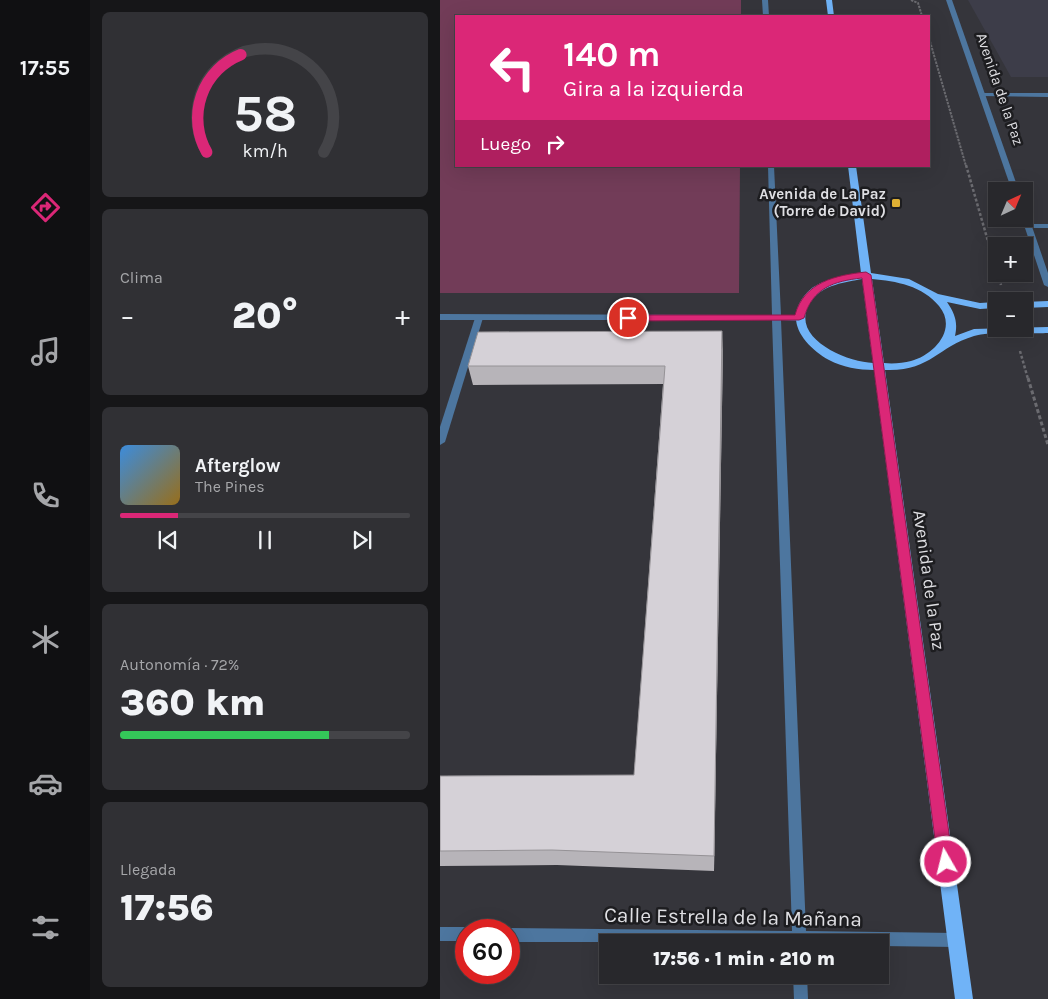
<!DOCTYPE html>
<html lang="es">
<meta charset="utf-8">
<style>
body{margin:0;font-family:Karla,sans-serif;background:#303034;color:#f1f3f6;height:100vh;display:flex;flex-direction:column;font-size:19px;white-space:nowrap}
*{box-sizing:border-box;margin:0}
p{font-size:16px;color:#a5a6a9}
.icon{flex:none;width:28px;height:28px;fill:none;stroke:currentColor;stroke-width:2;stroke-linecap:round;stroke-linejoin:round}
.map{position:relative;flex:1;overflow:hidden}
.panel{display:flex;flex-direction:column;gap:12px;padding:12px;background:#161618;width:350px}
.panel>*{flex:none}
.top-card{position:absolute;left:15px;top:15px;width:475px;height:152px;border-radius:0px;box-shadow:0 5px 20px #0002,0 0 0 1px #444448;background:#db2777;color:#fff;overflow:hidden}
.needle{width:32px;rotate:44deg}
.controls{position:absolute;left:548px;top:182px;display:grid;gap:10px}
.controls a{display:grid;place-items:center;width:45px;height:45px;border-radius:0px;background:#28282c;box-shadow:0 5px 20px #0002,0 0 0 1px #444448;font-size:25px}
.speed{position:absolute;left:15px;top:919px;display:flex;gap:10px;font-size:25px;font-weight:700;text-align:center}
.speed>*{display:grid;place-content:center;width:65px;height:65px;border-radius:50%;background:#28282c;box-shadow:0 5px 20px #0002,0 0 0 1px #444448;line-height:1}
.speed .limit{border:8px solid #d22;background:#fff;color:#111}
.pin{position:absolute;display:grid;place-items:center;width:42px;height:42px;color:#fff;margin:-21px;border:2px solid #fff;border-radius:50%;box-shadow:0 1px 5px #0007}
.me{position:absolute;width:55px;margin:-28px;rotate:352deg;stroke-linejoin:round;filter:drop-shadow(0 0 4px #0008)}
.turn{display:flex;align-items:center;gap:18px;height:105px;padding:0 25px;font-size:22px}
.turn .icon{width:65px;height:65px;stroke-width:2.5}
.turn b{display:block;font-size:35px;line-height:42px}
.then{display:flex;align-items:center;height:48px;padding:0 25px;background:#0003;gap:10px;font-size:19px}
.big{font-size:38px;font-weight:800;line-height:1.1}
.panel .widget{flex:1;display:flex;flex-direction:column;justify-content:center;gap:8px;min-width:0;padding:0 18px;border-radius:8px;background:#303034}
.panel .dial{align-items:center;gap:0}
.dial svg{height:130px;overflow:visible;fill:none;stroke:#444448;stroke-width:7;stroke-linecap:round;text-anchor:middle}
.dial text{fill:#f1f3f6;stroke:none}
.song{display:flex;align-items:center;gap:15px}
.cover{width:60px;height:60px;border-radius:8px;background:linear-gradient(135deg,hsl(210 70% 55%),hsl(40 70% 35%))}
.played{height:5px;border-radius:2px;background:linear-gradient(90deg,#db2777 20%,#444448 20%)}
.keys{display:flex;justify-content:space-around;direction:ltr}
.heat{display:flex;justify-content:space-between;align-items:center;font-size:28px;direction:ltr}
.charge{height:8px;border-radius:4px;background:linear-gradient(90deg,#34c759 72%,#444448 0)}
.trip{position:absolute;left:159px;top:934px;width:290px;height:50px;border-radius:0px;background:#28282c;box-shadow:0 5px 20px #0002,0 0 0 1px #444448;font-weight:800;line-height:50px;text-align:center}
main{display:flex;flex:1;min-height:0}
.tabs{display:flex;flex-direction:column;width:90px;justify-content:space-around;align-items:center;background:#101012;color:#a5a6a9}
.tabs .icon{width:35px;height:35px}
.tabs .active{color:#db2777}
.tabs b{font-size:22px;color:#f1f3f6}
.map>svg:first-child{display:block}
.built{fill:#3d3d49}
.green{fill:#723c58}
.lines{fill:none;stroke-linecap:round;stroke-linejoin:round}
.path-far2{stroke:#6b6b70;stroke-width:2;stroke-dasharray:2.5 1;stroke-linecap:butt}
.path-far1{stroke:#6b6b70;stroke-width:2.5;stroke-dasharray:3 2;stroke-linecap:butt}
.path{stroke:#6b6b70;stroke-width:3;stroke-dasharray:4 2.5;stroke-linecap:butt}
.service{fill:#4d769f;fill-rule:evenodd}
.pedestrian{fill:#4d769f;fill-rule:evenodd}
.minor{fill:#4d769f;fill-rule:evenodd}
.primary{fill:#70b3f7;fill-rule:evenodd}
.wall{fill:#b7b4b9}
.shaded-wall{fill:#959296}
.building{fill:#d5d1d7;stroke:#959296}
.route{fill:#db2777;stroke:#8e194d}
.poi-dot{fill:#dfb034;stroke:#1d1d20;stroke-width:2}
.labels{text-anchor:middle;stroke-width:5;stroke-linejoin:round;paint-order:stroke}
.far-street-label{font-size:15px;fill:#dfdfe3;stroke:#1d1d20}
.far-poi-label{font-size:15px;font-weight:bold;fill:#dfdfe3;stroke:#1d1d20;text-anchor:end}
.street-label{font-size:18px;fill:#dfdfe3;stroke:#1d1d20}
.near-street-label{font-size:21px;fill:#dfdfe3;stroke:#1d1d20}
</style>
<main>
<nav class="tabs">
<b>17:55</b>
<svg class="icon active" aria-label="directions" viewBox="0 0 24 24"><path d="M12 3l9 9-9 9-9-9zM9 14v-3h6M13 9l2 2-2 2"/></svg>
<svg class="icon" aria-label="music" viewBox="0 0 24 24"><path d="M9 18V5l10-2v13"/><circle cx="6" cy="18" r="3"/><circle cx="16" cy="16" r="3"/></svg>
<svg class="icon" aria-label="phone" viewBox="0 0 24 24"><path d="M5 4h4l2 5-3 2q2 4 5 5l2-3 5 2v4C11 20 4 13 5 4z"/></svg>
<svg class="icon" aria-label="climate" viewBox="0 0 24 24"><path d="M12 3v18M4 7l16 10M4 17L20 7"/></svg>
<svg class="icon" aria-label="car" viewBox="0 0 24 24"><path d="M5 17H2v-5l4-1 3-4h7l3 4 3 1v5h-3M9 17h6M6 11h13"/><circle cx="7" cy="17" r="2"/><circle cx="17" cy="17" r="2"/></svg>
<svg class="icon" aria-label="filters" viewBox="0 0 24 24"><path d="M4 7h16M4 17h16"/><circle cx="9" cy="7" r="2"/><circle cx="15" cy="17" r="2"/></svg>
</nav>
<section class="panel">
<div class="widget dial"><svg viewBox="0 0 100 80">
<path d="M14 69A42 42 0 1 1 86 69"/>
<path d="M14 69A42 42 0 0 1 35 9" stroke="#db2777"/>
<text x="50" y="56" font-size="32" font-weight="700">58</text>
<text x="50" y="72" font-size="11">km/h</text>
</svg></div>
<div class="widget"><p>Clima</p>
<div class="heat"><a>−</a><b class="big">20°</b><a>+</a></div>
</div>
<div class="widget">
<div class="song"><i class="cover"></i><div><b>Afterglow</b><p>The Pines</p></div></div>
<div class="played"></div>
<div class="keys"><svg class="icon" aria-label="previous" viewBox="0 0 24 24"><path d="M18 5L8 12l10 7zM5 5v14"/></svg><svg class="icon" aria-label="pause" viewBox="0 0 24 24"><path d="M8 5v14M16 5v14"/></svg><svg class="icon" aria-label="next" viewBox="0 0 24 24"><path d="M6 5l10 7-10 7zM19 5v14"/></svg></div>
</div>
<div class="widget"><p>Autonomía · 72%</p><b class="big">360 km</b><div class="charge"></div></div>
<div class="widget"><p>Llegada</p><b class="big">17:56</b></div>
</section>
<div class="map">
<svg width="608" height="999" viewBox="0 0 608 999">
<rect width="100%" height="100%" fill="#35353b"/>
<path class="built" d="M528 0H608V77H571Z"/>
<path class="green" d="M0 0H301V16H16V166H300L299 293H0Z"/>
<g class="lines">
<g class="path-far2">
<path d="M471 0 478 3 482 16"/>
<path d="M489 38 526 166"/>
</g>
<g class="path-far1">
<path d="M526 165 556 269"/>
<path d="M558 274 561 285"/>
<path d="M580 351 588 379"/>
</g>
<path class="path" d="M588 378 608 445"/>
<g class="service">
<path d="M542 93H608V97L540 96 539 95Z"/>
<path d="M585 224H608V228H588L584 226Z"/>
</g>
<path class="pedestrian" d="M39 315 43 318 5 442 0 445V427L35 318Z"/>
<g class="minor">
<path d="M322 0H328L329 16H323Z"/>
<path d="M506 0H512L579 191H572Z"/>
<path d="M328 166H334L341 315H359L363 318 359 321 341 320 366 931 516 933 521 935 523 940 521 945 516 947 440 946V942H69V930H64L69 928 352 931 332 320H0V314L332 315Z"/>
<path d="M584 213 588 215 608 273V287L604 285 582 219H584Z"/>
<path d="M0 927H26L31 930H26V941H0Z"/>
<path d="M353 975H367L368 999H354Z"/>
</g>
<g class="primary">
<path d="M386 0H392L394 16H388Z"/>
<path d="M408 166H416L431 273 469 279 498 294 540 303 556 302V308L540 309 507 302C515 314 518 322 515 336L534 329 608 327V333C590 334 549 331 534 336 497 347 490 372 445 370L533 999H515L434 370C419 370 402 367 389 360 365 346 343 321 365 295 377 279 403 277 421 273ZM422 279 433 363C404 362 344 335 373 299 383 285 406 282 422 279ZM432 279C456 281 483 286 499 306 518 329 494 355 471 361 463 363 453 364 444 363Z"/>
<path d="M608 301V307L584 308V302Z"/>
</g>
</g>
<path class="wall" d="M283 349 274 871 117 865 0 866V776L194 775 223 384 33 385 28 366Z"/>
<path class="shaded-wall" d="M282 331 283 349 274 871V856Z"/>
<path class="building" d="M282 331 274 856 112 850 0 851V776L194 775 225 366H28L38 332Z"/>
<path class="route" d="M426 272 431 275 513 862 511 867 506 869 500 867 498 862 422 278C394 281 372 288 364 318L359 320 188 321 183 318 188 315H355C364 282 396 275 426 272Z"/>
<rect class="poi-dot" x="451" y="198" width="10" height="10" rx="2.5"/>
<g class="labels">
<g class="far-street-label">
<text transform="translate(560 89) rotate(71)" y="5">Avenida de la Paz</text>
</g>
<g class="far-poi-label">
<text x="446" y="199">Avenida de La Paz<tspan x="446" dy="17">(Torre de David)</tspan></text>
</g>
<g class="street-label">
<text transform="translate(489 580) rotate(82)" y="6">Avenida de la Paz</text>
</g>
<g class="near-street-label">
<text transform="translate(293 917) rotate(1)" y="7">Calle Estrella de la Mañana</text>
</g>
</g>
</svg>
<div class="controls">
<a><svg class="needle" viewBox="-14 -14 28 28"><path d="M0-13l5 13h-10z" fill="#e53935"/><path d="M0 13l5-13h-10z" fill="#a5a6a9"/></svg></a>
<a>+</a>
<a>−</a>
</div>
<div class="speed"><div class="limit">60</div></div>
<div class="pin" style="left:188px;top:318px;background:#d93025"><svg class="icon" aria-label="arrive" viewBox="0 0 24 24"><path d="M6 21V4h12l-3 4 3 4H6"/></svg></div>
<svg class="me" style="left:506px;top:862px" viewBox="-20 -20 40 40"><circle r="17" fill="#db2777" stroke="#fff" stroke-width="3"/><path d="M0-11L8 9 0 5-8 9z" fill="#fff"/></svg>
<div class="trip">17:56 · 1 min · 210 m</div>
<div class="top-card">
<div class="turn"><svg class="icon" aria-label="left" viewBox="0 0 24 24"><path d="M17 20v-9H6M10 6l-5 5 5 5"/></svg><div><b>140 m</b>Gira a la izquierda</div></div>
<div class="then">Luego<svg class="icon" aria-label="right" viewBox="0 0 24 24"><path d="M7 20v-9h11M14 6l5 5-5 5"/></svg></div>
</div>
</div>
</main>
